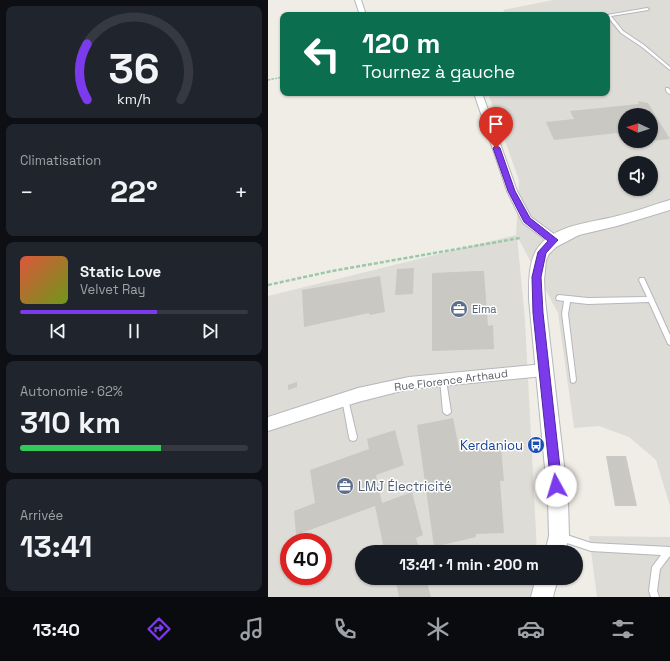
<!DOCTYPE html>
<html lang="fr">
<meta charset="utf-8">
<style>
body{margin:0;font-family:"Space Grotesk",sans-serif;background:#20242c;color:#f1f3f6;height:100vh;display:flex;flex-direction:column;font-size:15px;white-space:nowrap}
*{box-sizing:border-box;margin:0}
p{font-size:13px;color:#9ea1a6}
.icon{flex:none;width:22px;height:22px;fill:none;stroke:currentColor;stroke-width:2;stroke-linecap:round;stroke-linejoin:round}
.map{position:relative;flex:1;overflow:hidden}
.sheet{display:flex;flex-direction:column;gap:6px;padding:6px;background:#0d0f14;width:268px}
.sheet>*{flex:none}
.banner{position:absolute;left:12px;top:12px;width:330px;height:84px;border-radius:8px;box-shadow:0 1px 3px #0004;background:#0b6e4f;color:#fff;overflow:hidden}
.needle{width:26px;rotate:273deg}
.tools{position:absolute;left:350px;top:108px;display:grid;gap:8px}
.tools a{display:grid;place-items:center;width:40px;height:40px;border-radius:50%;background:#171b24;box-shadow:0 1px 3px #0004;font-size:20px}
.speed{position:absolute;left:12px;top:533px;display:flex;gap:8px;font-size:20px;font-weight:700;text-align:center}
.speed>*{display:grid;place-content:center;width:52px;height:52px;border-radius:50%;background:#171b24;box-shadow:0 1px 3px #0004;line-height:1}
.speed .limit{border:6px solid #d22;background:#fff;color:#111}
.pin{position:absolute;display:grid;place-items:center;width:34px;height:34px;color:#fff;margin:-41px -17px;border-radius:50% 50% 50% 0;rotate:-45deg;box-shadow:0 0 4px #0007}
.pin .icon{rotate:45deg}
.me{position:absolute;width:44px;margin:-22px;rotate:354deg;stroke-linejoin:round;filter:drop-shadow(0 0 3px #0008)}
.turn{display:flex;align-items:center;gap:14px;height:84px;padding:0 16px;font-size:18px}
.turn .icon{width:52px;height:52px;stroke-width:2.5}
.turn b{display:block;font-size:28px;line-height:34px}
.big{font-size:30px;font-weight:600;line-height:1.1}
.sheet .card{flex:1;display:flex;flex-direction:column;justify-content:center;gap:6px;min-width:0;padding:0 14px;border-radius:8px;background:#20242c}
.sheet .dial{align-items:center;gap:0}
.dial svg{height:104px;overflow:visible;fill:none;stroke:#363941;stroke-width:7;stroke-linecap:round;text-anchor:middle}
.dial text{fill:#f1f3f6;stroke:none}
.song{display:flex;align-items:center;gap:12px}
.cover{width:48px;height:48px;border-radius:6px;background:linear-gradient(135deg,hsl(10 70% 55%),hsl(80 70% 35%))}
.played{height:4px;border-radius:2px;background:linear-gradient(90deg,#7c3aed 60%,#363941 60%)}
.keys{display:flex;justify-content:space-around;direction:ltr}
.heat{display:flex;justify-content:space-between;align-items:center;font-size:22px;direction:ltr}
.charge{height:6px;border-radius:3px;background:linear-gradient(90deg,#34c759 62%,#363941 0)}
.trip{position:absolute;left:87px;top:545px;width:228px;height:40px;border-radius:20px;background:#171b24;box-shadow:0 1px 3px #0004;font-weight:600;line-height:40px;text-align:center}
.dock{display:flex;height:64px;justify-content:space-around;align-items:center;background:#090b0e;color:#9ea1a6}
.dock .icon{width:28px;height:28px}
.dock .selected{color:#7c3aed}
.dock b{font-size:18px;color:#f1f3f6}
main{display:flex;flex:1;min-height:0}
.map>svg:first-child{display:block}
.industrial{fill:#dedcd7;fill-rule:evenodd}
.building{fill:#cac8c2}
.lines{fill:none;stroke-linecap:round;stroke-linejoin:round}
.service-casing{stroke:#b5b7bc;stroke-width:2}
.minor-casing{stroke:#b5b7bc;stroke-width:2}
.tertiary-casing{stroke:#b5b7bc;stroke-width:2}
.path-far1{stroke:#9ac8a8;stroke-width:1.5;stroke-dasharray:2.5 1;stroke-linecap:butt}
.path{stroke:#9ac8a8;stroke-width:2.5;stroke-dasharray:4 2;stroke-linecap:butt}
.service{fill:#fff;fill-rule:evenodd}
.minor{fill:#fff;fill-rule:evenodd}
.tertiary{fill:#fff;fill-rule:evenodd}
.route{fill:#7c3aed;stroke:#51269a}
.labels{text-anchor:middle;stroke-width:3;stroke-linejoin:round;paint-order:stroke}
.service-label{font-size:11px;fill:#4e5e75;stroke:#fff;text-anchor:start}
.street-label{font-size:11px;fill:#5d6066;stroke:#fff}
.near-transit-label{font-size:13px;fill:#164399;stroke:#fff;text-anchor:end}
.near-service-label{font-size:13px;fill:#4e5e75;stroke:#fff;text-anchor:start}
</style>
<main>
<section class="sheet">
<div class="card dial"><svg viewBox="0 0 100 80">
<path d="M14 69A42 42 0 1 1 86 69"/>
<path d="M14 69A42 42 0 0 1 14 26" stroke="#7c3aed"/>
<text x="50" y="56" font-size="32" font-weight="700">36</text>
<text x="50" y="72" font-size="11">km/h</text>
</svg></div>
<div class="card"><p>Climatisation</p>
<div class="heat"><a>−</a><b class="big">22°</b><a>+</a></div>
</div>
<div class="card">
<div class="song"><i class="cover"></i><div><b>Static Love</b><p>Velvet Ray</p></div></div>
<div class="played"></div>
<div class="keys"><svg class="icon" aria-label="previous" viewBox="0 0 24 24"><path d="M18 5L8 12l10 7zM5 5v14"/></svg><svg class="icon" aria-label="pause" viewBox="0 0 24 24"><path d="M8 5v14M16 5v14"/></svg><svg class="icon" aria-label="next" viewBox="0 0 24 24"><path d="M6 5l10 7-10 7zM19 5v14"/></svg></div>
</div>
<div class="card"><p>Autonomie · 62%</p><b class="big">310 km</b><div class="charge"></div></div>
<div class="card"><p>Arrivée</p><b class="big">13:41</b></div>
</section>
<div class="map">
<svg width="402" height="597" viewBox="0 0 402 597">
<rect width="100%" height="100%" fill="#efede5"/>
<g class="industrial">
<path d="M285 0H402V506L388 460 361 437 331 426 306 428 290 313 249 236 257 320 269 552H94V578H272L276 597H0V296L248 235 251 180 220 93H339V15H238L235 10ZM357 115H383V141H357ZM357 163H383V189H357ZM21 542H55V576H21Z"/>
<path d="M321 536 402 537V597H329Z"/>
</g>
<g class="building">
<path d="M370 101 380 103 402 139 383 141V115H357V139L356 137 352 138 349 133 286 140 278 122 306 119 302 111 371 104Z"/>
<path d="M146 268 145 294 127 295 129 269Z"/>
<path d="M209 271H216L220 326 225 325 226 349 164 351V273Z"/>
<path d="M112 276 117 312 102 315 101 313 36 327 34 290Z"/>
<path d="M29 382V387L20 390V385Z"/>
<path d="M185 418 191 448 233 447 236 481H232L236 533 208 534V537L166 547 149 425Z"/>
<path d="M127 430 136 465 108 475 114 503 144 492 155 535 148 538 152 552H122L121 547 116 549 107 506 28 535 26 511 47 503 42 470 101 449 99 439Z"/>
<path d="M338 456H358L369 506H347Z"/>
<path d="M127 578H158L163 597H131Z"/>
</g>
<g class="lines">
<g class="service-casing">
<g id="service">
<path d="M379 8 381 9 380 10 343 16 355 31 376 45 402 67V70L374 47 353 33 340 17H339V15Z"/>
<path d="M398 88H400L402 90V94C400 94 397 90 398 88Z"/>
<path d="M372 278H376L402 335V345L400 344 381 302 320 304 302 302 300 314 308 380 307 382 305 383 303 382 294 314 296 301 289 300 288 298 289 296 291 295 320 298 379 297 371 280Z"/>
<path d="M175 377 177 378 178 380 183 412 181 414 179 415 177 414 175 412 172 380 173 378Z"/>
<path d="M77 396 79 397 80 399 89 437 88 440 85 441 82 440 81 437 74 399 75 397Z"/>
<path d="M293 533 323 543 402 547V556L392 569 389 591 391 597H383L381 591 384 567 393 555 323 551 290 540 289 537 290 534Z"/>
</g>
</g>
<g class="minor-casing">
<g id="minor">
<path d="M87 0H93L98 15H92Z"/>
<path d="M206 93H214L249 191 263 217 290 237 291 240 290 243H282L255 223 239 191Z"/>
<path d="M276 364 281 366 283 370 281 374 276 376 141 389 90 402 0 431V417L90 388 141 377Z"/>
</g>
</g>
<g class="tertiary-casing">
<g id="tertiary">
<path d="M402 200V210L349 226 311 235 288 247 281 254 278 260 276 280 277 299 300 500 301 536 297 552H277L281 536 280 500 261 299C261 282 260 259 272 245 290 224 323 223 349 216 367 212 384 205 402 200Z"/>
<path d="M268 578H290L285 597H263Z"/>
</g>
</g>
<path class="path-far1" d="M0 80 15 77"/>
<path class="path" d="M0 285 64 271 252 238"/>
<use href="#service" class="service"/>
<use href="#minor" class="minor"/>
<use href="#tertiary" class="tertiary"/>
</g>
<path class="route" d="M228 145 232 148 247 191 262 218 290 240 278 253 273 277 275 313 294 486 293 490 288 492 284 490 283 486 265 313 264 277 270 252 280 241 256 222 240 191 225 148Z"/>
<defs>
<g id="office-disc" transform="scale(0.9)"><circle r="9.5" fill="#5c6f8a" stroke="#fff"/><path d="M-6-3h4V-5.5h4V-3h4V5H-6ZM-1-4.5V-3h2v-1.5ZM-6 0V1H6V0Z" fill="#fff"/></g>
<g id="bus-disc" transform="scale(0.9)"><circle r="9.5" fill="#1a4fb4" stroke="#fff"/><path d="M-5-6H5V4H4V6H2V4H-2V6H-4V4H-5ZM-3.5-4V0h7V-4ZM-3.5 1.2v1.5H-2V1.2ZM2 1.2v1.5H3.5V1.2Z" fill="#fff"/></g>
</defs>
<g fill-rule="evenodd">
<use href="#office-disc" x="191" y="309"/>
<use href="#bus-disc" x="268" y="445"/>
<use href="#office-disc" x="77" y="486"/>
</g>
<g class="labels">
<g class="service-label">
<text x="204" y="313">Eima</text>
</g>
<g class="street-label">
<text transform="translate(183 380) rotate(-7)" y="4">Rue Florence Arthaud</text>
</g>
<g class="near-transit-label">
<text x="255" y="450">Kerdaniou</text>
</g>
<g class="near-service-label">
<text x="90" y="491">LMJ Électricité</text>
</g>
</g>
</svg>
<div class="tools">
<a><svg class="needle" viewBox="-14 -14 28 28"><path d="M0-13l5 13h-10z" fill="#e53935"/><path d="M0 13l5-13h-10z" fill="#9ea1a6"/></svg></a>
<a><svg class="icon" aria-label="sound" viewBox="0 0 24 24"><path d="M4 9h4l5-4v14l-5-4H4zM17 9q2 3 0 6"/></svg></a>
</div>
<div class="speed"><div class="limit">40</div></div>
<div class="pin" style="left:228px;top:148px;background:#d93025"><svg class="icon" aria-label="arrive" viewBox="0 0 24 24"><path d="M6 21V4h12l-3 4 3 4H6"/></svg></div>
<svg class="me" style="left:288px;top:486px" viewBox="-20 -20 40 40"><circle r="19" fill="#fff"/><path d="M0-13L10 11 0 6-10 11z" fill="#7c3aed"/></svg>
<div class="trip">13:41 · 1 min · 200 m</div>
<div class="banner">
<div class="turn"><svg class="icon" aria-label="left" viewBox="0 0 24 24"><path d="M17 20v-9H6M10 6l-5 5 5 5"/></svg><div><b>120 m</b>Tournez à gauche</div></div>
</div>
</div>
</main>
<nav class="dock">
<b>13:40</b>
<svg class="icon selected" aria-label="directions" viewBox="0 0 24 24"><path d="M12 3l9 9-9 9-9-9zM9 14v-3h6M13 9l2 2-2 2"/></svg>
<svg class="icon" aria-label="music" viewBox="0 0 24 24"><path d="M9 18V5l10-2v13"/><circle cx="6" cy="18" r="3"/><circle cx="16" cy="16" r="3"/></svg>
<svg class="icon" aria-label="phone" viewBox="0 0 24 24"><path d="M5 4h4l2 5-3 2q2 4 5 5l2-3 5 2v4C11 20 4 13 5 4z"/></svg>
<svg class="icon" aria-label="climate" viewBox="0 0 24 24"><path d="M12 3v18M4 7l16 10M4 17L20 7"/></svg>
<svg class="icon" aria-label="car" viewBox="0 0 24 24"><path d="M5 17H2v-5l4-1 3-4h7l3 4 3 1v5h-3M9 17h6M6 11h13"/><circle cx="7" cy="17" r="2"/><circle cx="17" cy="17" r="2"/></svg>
<svg class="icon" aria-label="filters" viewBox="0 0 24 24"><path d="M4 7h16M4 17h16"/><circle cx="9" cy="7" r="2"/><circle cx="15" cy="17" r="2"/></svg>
</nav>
